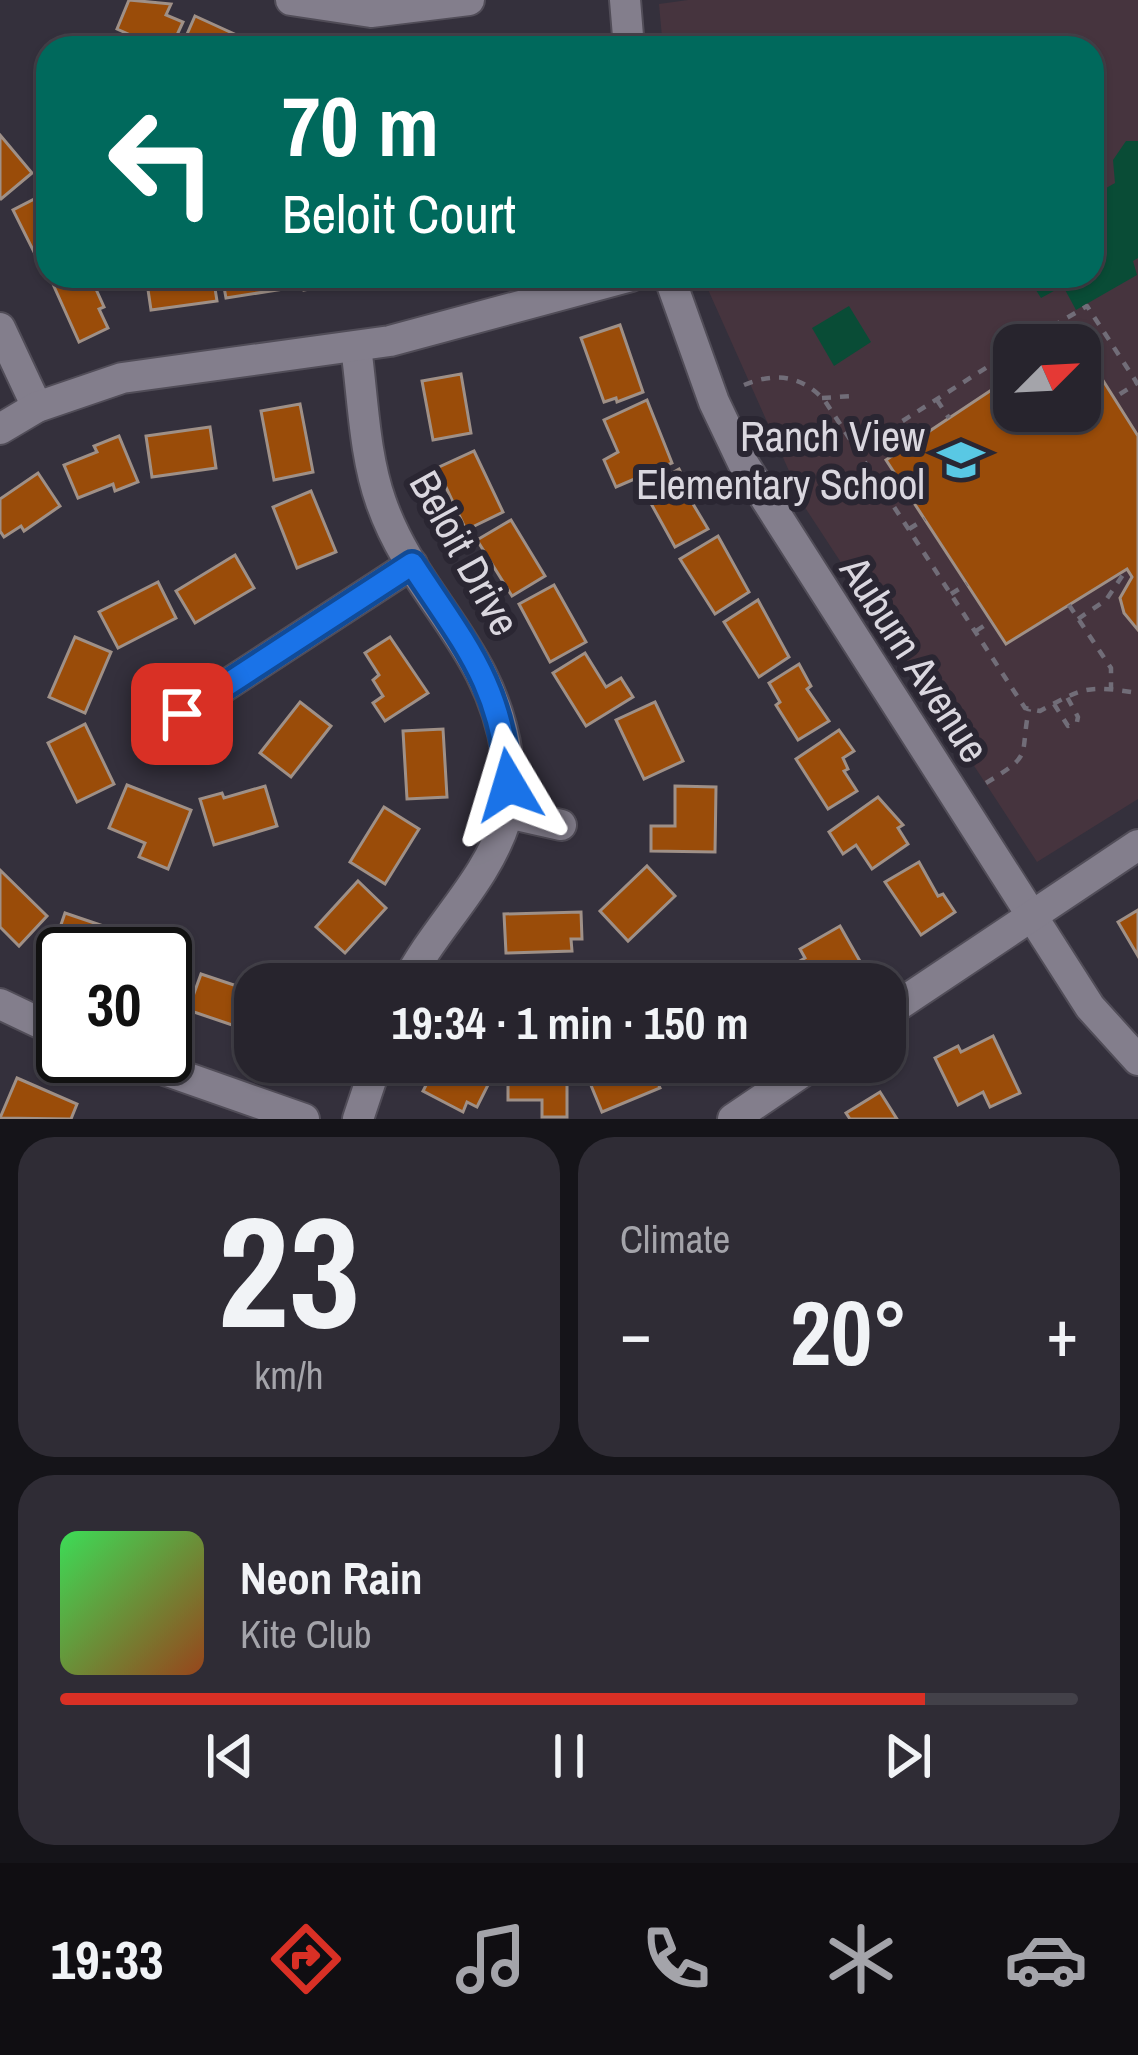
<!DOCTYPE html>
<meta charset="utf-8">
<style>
body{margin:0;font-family:"Archivo Narrow",sans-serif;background:#2f2c35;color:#f1f3f6;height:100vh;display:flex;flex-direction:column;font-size:45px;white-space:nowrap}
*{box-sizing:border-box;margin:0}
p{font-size:39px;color:#a4a4aa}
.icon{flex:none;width:66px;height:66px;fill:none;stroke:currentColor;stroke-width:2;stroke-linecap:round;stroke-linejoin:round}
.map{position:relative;height:1119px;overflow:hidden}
.panel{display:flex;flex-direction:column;gap:18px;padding:18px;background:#151419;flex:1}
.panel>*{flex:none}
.guide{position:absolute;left:36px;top:36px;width:1068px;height:252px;border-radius:36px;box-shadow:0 3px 9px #0004,0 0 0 3px #434149;background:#00695c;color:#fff;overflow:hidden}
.needle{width:78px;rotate:66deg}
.tools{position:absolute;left:993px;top:324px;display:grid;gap:24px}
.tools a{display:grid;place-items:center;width:108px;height:108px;border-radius:24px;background:#27242d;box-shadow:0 3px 9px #0004,0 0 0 3px #434149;font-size:60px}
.speed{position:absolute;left:36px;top:927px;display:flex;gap:24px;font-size:60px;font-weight:700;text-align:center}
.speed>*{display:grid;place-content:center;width:156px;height:156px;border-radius:50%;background:#27242d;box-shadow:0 3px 9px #0004,0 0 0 3px #434149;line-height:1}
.speed .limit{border:6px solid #111;border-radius:18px;background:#fff;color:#111}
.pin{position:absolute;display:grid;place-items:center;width:102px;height:102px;color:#fff;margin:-51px;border-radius:24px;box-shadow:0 6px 18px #0006}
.me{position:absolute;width:132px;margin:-66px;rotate:353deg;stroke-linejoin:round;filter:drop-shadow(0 0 9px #0008)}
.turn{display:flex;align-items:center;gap:42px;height:252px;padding:0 48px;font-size:54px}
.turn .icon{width:156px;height:156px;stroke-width:2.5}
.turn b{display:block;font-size:84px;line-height:102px}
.big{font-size:90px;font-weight:800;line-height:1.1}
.panel .widget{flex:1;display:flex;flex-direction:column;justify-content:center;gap:18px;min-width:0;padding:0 42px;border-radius:36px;background:#2f2c35}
.panel .dial{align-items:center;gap:0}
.dial b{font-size:156px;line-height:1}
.song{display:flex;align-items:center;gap:36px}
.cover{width:144px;height:144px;border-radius:18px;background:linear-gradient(135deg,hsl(130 70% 55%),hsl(20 70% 35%))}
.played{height:12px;border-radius:6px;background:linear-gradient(90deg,#d93025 85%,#434149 85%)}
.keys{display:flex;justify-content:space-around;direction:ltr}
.heat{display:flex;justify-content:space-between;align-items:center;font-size:66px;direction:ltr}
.panel .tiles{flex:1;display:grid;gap:18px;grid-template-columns:1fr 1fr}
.widget:last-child{grid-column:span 2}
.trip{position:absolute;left:234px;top:963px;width:672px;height:120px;border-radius:36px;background:#27242d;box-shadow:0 3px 9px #0004,0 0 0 3px #434149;font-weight:800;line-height:120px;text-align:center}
.menu{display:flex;height:192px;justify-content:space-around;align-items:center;background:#100e12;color:#a4a4aa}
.menu .icon{width:84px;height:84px}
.menu .selected{color:#d93025}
.menu b{font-size:54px;color:#f1f3f6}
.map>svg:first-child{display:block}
.education{fill:#46343e;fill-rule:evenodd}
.green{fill:#094c36}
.building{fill:#9a4c09;stroke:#9f9087;stroke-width:3}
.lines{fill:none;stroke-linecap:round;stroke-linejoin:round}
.minor-casing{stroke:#514d58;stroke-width:34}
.path{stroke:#716d78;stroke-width:4.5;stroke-dasharray:9 9;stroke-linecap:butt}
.minor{stroke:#837e8c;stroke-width:30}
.route-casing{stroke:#114b97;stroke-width:30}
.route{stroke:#1a73e8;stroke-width:21}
.labels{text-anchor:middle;stroke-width:12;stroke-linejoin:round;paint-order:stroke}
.poi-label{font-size:42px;fill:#dad7df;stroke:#2a2632;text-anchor:end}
.street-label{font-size:42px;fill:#dad7df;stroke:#2a2632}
</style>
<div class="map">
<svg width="1138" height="1119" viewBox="0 0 1138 1119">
<rect width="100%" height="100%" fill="#34303c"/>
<path class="education" d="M688 0H1138V799L1037 862 806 509 702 276H1092V48H663L659 4ZM1014 345H1080V411H1014Z"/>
<g class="green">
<path d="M1126 141H1138V258L1133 261 1137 275 1076 310 1063 286 1041 298 1027 276H1092V196L1115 183 1113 160Z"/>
<path d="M849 306 871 342 834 366 812 328Z"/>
</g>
<g class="building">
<path d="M129 0 171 4 166 15 183 22 171 48H160L117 29Z"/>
<path d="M195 16 256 44 255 48H181Z"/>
<path d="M0 135 32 173 1 199 0 198Z"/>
<path d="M48 192V265L42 268 13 210Z"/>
<path d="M64 276H90L104 307 99 309 108 328 79 342 52 282Z"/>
<path d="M146 276H213L217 301 151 310Z"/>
<path d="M222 276H288L290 288 226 298Z"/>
<path d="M302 276H366L367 279 304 290Z"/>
<path d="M620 325 643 392 617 402 616 398 604 402 581 338Z"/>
<path d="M1075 336 1138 436V630L1124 613 1120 598 1132 577 1127 569 1006 644 886 460 1014 375V411H1080V345H1061Z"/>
<path d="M461 374 471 433 433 440 422 381Z"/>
<path d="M647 400 672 463 616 487 604 460 618 452 604 420Z"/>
<path d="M300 404 313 472 274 480 261 411Z"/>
<path d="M210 427 216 468 152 477 146 436Z"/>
<path d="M119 436 138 482 115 491 113 484 78 498 64 465 97 452 94 446Z"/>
<path d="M474 451 503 512 466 530 437 468Z"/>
<path d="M679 469 690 492 687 494 708 529 675 547 643 489Z"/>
<path d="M38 473 60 506 24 531 21 526 4 537 0 531V499Z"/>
<path d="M311 491 336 552 297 568 273 507Z"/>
<path d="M511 520 545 576 512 596 477 540Z"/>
<path d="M718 536 749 592 715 614 680 559Z"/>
<path d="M235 555 254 588 195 623 176 591Z"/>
<path d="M158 582 176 618 118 648 99 612Z"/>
<path d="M554 585 586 642 550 662 519 604Z"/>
<path d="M758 600 789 657 759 677 724 622Z"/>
<path d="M75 637 111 652 85 713 49 697Z"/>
<path d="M390 637 428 693 385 721 373 703 383 696 373 680 379 675 365 653Z"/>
<path d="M585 653 606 687 621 678 633 697 586 726 553 673Z"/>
<path d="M799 664 811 686 807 689 829 721 798 740 776 705 780 702 769 683Z"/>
<path d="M300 702 331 726 291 777 260 753Z"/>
<path d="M655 702 683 761 644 779 616 720Z"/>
<path d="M85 724 114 784 77 802 48 743Z"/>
<path d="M443 729 447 797 407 799 403 731Z"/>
<path d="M839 730 854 751 843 758 848 769 844 771 857 791 828 809 796 759Z"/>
<path d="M127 785 191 810 168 869 139 857 145 843 109 828Z"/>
<path d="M265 786 277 826 214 845 200 799 222 793 224 798Z"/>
<path d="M675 786 716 787 715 852 651 851V826H675Z"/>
<path d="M878 797 903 825 898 828 908 844 872 869 856 845 843 854 829 832Z"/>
<path d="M384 807 419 829 385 884 350 862Z"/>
<path d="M919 862 938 896 943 894 955 912 921 935 885 882Z"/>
<path d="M647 866 675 896 628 941 600 911Z"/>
<path d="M0 870 47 916 19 946 0 927Z"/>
<path d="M358 881 386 908 345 953 316 927Z"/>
<path d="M1138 910V956L1118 922Z"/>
<path d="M581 912 582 939H571L572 951 506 953 504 914Z"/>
<path d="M65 913 121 932 113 954H70L53 948Z"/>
<path d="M840 926 861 963 825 984H798L789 967 805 958 800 949Z"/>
<path d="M165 956 192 965 178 1005 165 1001Z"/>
<path d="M775 966 787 984H747Z"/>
<path d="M201 974 255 992V1017L250 1031 188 1010Z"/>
<path d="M993 1036 1020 1093 990 1107 983 1092 958 1105 935 1058 958 1046 961 1052Z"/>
<path d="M438 1062H463L492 1077 477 1107 467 1102 463 1112 423 1091Z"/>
<path d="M625 1062 630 1068 649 1062 660 1088 602 1112 588 1078Z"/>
<path d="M508 1064H567V1117H542V1100H508Z"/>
<path d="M17 1078 77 1104 71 1119 0 1118Z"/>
<path d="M880 1092 897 1119H850L846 1113Z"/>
</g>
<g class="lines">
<g class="minor-casing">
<g id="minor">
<path d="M291 0 371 12 469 0"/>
<path d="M625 0 629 48"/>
<path d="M669 276 714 402 743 463 1090 1007 1138 1060"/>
<path d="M0 328 37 407"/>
<path d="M356 347C363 398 364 454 381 502 414 597 492 647 507 755 510 775 512 800 506 819 486 883 435 926 406 984"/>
<path d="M0 429 37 407 122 378 390 341 631 276"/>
<path d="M182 714 412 564"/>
<path d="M508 813 561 825"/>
<path d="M0 1004 63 1034"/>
<path d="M885 1014 1138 845"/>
<path d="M125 1056 304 1119"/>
<path d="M358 1119 377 1062"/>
<path d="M733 1119 817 1062"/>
</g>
</g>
<g class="path">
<path d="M1039 333 1046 345"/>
<path d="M1021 345 1087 306 1137 383 1114 398"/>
<path d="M1002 357 1014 375"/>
<path d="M744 385C775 372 802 375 825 401L1025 708 1040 711C1085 687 1086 685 1138 693"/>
<path d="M822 398 851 396"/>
<path d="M937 400 949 418"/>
<path d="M857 450 1014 350"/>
<path d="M884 491 900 482"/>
<path d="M909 529 925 519"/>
<path d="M951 594 967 584"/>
<path d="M1069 605 1111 668V688"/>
<path d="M1078 619 1106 600 1127 569"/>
<path d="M976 631 991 621"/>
<path d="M1054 704 1068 726 1077 722 1078 717 1066 695"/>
<path d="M986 783C1035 753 1019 758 1029 709"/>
</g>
<use href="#minor" class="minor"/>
</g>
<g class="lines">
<g class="route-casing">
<path id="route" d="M182 714 412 564C465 645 502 685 509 785"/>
</g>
<use href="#route" class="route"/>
</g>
<defs>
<g id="school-bare" transform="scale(3.6)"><path d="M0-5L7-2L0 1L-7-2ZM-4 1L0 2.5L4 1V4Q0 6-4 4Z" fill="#59c8e4" stroke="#2a2632" stroke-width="2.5" paint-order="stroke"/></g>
</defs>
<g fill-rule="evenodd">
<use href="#school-bare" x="961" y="460"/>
</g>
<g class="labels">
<g class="poi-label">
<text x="925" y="451">Ranch View<tspan x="925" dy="48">Elementary School</tspan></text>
</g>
<g class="street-label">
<text transform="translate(465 553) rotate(61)" y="15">Beloit Drive</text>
<text transform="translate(915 659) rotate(57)" y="15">Auburn Avenue</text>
</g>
</g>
</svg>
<div class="tools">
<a><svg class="needle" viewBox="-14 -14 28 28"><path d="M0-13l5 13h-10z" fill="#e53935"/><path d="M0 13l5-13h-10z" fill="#a4a4aa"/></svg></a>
</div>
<div class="speed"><div class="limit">30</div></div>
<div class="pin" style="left:182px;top:714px;background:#d93025"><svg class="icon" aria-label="arrive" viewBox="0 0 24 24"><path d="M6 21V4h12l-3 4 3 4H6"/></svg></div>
<svg class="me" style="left:509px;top:785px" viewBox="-20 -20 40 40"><path d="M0-17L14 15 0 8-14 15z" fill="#1a73e8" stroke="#fff" stroke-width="4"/></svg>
<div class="trip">19:34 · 1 min · 150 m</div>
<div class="guide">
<div class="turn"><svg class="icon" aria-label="left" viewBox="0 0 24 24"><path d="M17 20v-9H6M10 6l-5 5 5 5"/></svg><div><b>70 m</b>Beloit Court</div></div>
</div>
</div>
<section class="panel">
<div class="tiles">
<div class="widget dial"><b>23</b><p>km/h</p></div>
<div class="widget"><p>Climate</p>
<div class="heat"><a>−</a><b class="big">20°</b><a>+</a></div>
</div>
<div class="widget">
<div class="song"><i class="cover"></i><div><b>Neon Rain</b><p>Kite Club</p></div></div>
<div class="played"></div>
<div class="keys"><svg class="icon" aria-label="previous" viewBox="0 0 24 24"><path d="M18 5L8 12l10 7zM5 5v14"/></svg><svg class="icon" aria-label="pause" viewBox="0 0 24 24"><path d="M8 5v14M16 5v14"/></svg><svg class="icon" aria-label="next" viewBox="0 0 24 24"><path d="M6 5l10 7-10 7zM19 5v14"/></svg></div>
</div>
</div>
</section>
<nav class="menu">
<b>19:33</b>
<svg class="icon selected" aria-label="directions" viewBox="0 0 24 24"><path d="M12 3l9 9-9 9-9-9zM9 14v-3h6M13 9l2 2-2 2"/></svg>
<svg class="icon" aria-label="music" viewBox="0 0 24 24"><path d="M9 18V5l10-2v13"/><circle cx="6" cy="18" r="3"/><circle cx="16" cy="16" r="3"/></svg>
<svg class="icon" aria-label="phone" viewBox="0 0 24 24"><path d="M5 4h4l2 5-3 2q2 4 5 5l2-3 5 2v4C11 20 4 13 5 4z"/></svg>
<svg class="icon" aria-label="climate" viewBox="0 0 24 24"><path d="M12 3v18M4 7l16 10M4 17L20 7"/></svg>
<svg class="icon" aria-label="car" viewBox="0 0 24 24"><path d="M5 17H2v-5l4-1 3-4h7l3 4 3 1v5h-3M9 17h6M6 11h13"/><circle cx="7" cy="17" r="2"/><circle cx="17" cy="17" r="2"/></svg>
</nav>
